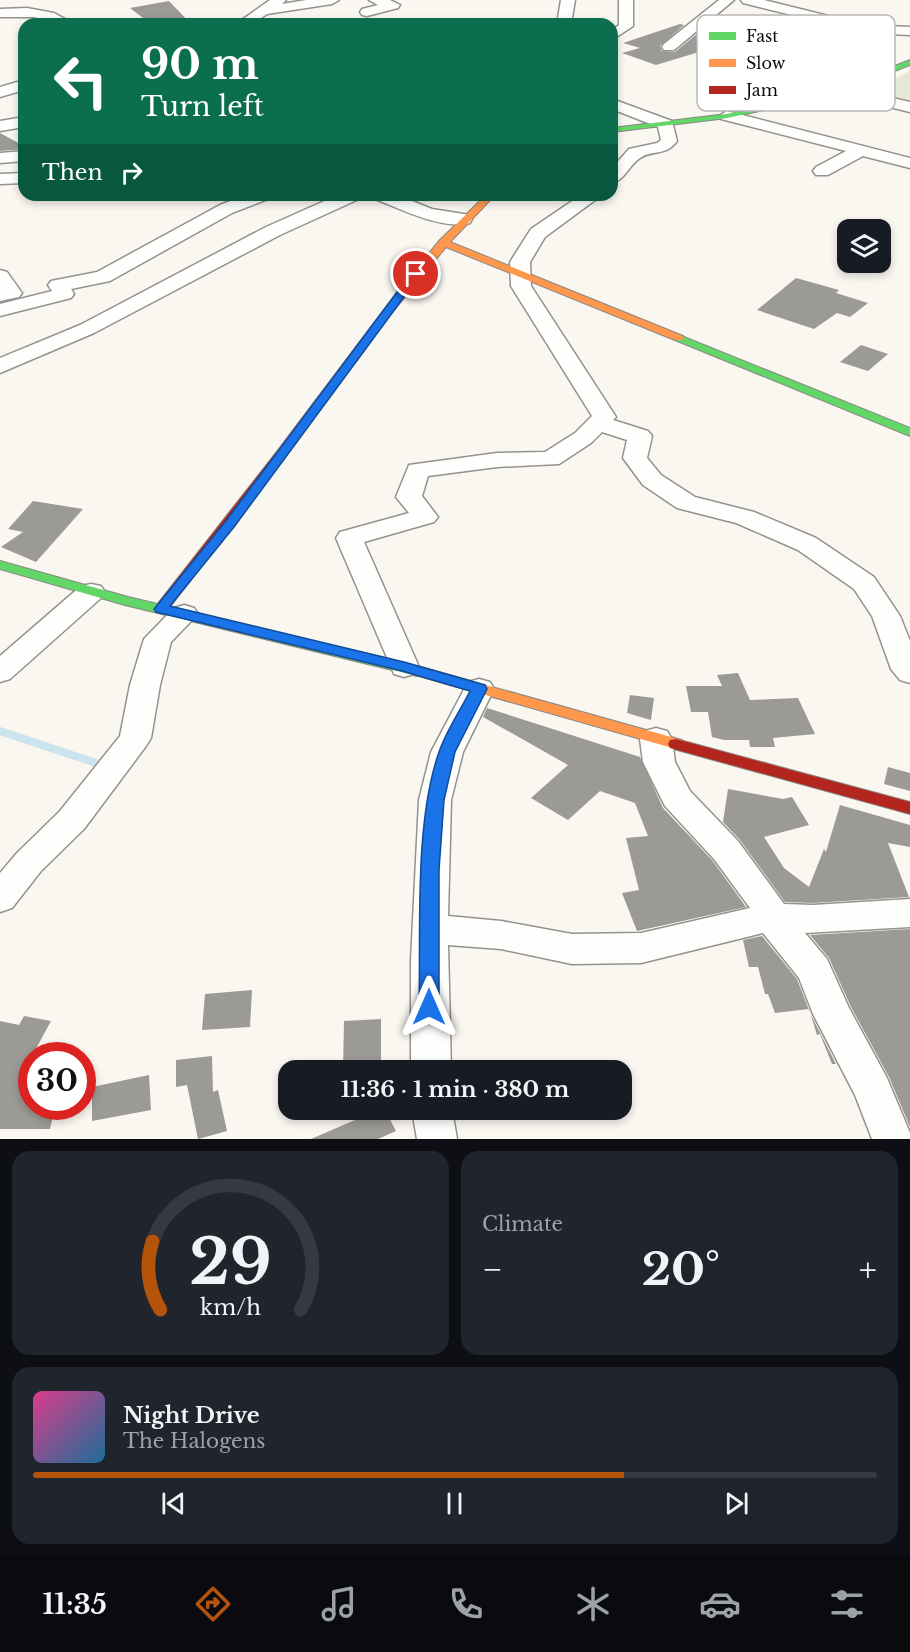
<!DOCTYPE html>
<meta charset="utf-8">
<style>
body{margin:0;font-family:"Libre Baskerville",serif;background:#20242c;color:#f1f3f6;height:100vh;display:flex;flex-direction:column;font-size:22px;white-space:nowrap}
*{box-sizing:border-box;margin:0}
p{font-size:20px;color:#9ea1a6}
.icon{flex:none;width:33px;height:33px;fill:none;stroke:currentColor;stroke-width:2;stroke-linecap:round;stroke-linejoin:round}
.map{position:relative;height:1139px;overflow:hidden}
.drawer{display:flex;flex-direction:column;gap:12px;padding:12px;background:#0d0f14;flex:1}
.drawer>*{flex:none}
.banner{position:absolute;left:18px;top:18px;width:600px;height:183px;border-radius:18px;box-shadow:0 3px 9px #0003;background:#0b6e4f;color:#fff;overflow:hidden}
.fabs{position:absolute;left:837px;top:219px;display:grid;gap:12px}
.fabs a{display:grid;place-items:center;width:54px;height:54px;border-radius:12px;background:#171b24;box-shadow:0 3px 9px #0003;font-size:30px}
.speed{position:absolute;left:18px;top:1042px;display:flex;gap:12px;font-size:30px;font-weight:700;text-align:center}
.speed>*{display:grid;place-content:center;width:78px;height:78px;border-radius:50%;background:#171b24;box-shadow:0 3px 9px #0003;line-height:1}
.speed .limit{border:9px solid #d22;background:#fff;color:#111}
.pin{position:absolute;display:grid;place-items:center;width:51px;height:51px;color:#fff;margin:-26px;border:3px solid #fff;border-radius:50%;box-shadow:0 2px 6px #0007}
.me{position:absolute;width:66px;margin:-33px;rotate:0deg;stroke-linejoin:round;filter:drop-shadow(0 0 4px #0008)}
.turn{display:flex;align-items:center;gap:21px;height:126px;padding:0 24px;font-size:27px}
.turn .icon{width:78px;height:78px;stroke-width:2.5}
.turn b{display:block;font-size:42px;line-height:51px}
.then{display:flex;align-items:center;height:57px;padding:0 24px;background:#0003;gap:12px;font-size:22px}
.big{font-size:45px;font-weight:700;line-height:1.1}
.drawer .widget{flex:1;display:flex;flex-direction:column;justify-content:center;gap:9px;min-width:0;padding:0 21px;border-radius:18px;background:#20242c}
.drawer .dial{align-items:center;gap:0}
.dial svg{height:156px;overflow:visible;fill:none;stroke:#363941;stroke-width:7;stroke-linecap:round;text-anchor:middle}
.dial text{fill:#f1f3f6;stroke:none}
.song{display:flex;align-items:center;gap:18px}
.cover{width:72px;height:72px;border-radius:9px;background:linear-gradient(135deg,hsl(330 70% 55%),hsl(200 70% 35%))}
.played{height:6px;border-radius:3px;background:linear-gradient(90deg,#b45309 70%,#363941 70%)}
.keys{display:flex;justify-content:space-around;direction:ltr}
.heat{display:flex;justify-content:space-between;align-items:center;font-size:33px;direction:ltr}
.drawer .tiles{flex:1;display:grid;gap:12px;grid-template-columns:1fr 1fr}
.widget:last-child{grid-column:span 2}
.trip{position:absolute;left:278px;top:1060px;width:354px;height:60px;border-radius:18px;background:#171b24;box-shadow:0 3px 9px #0003;font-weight:700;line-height:60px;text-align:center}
.dock{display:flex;height:96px;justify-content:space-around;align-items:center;background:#090b0e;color:#9ea1a6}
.dock .icon{width:42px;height:42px}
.dock .on{color:#b45309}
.dock b{font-size:27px;color:#f1f3f6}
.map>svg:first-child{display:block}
.cemetery{fill:#e6e8d6}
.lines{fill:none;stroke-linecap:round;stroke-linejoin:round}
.stream{stroke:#cbe5ef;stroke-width:8}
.building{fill:#9c9a96}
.street-casing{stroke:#93928f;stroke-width:3}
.fast-casing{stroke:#8a8885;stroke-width:2}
.slow-casing{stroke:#8a8885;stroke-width:2}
.jam-casing{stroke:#8a8885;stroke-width:2}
.street{fill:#fefefd;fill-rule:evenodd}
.fast{fill:#63d668;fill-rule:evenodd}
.slow{fill:#ff974d;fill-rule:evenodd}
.jam{fill:#b3261e;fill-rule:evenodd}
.route{fill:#1a73e8;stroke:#114b97;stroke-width:1.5}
.key{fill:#fff;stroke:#b6b6b6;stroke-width:1.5}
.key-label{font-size:16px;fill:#0c0c0c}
</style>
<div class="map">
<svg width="910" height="1139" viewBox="0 0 910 1139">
<rect width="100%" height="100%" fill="#faf7f0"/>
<path class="cemetery" d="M910 71V101L870 92Z"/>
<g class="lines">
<path class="stream" d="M0 731 99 764"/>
</g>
<g class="building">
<path d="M169 1 191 24H151L130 8Z"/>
<path d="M680 24 684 25 660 46 662 51 675 52 703 29 730 33 699 52 656 65 622 53 640 48 623 43Z"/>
<path d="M0 133 24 146V149L0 151Z"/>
<path d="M796 278 839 290 836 293 868 303 850 317 837 313 814 329 757 310Z"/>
<path d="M861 345 888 354 868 371 840 362Z"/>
<path d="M33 501 83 509 36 562 1 547 23 532 8 529Z"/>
<path d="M738 673 750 700 798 698 815 734 773 738 775 747H750L749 740H724L712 737 708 712H691L686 686H722L717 675Z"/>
<path d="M630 695 654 698 651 720 627 713Z"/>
<path d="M487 708 640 757 663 808 712 860 746 907 637 931 622 893 639 890 626 838 648 836 635 803 600 791 568 820 531 798 568 765 483 717Z"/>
<path d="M888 767 910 773V791L884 784Z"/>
<path d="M728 789 783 799 792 797 809 825 764 837 784 868 809 887 824 849 826 852 840 805 910 825V847L888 843 909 897 813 903 785 902 740 840 723 822Z"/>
<path d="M910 929V1127L889 1077 851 1007 829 958 810 935Z"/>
<path d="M762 936 797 979 811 1015 836 1064H832L820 1034 817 1035 809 1009 775 1013 768 994H765L758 967H749L743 940Z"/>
<path d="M252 990 250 1027 202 1030 205 994Z"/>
<path d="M24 1016 51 1021 32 1056V1107H55L50 1129H0V1021L19 1025Z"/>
<path d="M381 1019V1068L343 1070 344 1021Z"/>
<path d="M212 1056 213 1092 218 1090 227 1131 198 1139 187 1085 176 1087V1060Z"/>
<path d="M149 1075 151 1110 92 1121V1087Z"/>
<path d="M378 1110H385L396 1131 378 1139H311Z"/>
</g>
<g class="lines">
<g class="street-casing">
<g id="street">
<path d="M270 0H286L282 4 306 0H339L332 4 267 14 252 24H236Z"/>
<path d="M369 0H390L400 5 398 8 367 16 362 15 360 12 362 9 378 5Z"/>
<path d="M561 0H575L572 18 568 24H554L558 18Z"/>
<path d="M619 0H633V26L612 40V30L619 25Z"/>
<path d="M719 0H734L674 50H664L662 47 664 44Z"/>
<path d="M741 0H764L865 25 910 27V35L865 33 804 18V23L786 24 766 28 710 60H700L698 57 700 54C730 37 759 14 796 16L743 3Z"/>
<path d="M27 8 54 13 74 24H56L34 17H0V9Z"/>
<path d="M24 80V90L0 97V87Z"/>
<path d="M840 86 910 102V112L835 94 832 91Z"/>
<path d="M612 99 672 121 677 141C665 157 653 149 640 158 629 165 625 180 612 183V168L629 149 657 143 661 140 658 127 612 109Z"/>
<path d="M727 111 910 158V168L863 156 828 175H816L813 171 816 167 846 151 721 119 719 116Z"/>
<path d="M24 117V127L0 131V121Z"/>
<path d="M24 151V161L0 163V153Z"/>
<path d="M24 173V183L0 184V174Z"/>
<path d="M246 195H271L268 199 232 213 110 281 71 289 74 294 71 298 0 316V304L52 291 48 285 51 281 97 272 220 205Z"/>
<path d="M338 195H362L359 199 280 235 94 333 0 373V358L80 325 266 227Z"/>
<path d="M372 195H397L432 209 470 215 472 219 470 223C441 230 401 209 375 199Z"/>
<path d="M581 195H602L545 237 530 262 531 286 616 417 613 420 648 431 652 436 647 458 661 475 695 497 754 512 816 538 874 577 900 616 910 641V683L900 680 891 669 872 616 854 589 798 550 736 523 677 508 643 485 623 458 627 440 602 432 591 443 559 464 497 467 428 476 422 496 438 517 434 522 364 542 419 667 414 674 404 677 394 674 336 538 340 532 409 513 396 497 409 465 497 453 545 452 575 433 592 416 511 286 510 262 531 229Z"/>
<path d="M0 270 7 272 22 293 19 297 0 301Z"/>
<path d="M91 584 101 586 105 592 101 598 10 679 0 682V656L81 586Z"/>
<path d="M184 605 194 608 198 614 171 642 160 685 151 738 146 746 84 829 41 871 12 908 0 912V873L17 853 60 811 120 736 130 685 144 639 174 608Z"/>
<path d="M479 679 490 682 494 689 463 752 451 800 448 916 501 921 572 934 641 933 750 908 714 859 665 806 643 762 640 739 645 731 656 728 667 731 672 739 675 762 690 791 738 841 784 904 813 905 910 899V927L805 933 827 959 849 1008 887 1078 910 1133V1139H872L855 1095 813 1014 799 978 763 933 641 963 572 964 501 949 448 945 451 1071H411V960L419 800 431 752 468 682Z"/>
<path d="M412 1110H452L457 1139H417Z"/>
</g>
</g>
<g class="fast-casing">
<g id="fast">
<path d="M910 60V65L834 95 727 118 612 132V128L727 114 832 91Z"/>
<path d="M679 335 910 428V436L675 340 674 338Z"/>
<path d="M0 561 128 597 417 666 424 671 417 676 125 605 0 569Z"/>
</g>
</g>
<g class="slow-casing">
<g id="slow">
<path d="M486 195H495L450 242 683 336V340H675L446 247 383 323 283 460H275L273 457 275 454 402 286 440 240Z"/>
<path d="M417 666 682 740 684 744 682 748 676 749 412 674 410 671 412 668Z"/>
</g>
</g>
<g class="jam-casing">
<g id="jam">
<path d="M279 453 285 457 283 460 166 612H156L154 609 156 606 275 454Z"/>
<path d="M676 739 910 802V814L670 748 668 744 670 740Z"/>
</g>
</g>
<use href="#street" class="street"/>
<use href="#fast" class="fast"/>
<use href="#slow" class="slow"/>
<use href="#jam" class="jam"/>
</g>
<path class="route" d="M412 272 421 274 234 527 170 606 404 662 485 685 487 689 455 752 444 800 439 870V1007L436 1013 429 1015 422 1013 419 1007C421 931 414 823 439 752 446 731 460 711 470 691L402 671 156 612 154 609 225 522Z"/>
<rect x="697" y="15" width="198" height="96" rx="9" class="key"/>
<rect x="709" y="32" width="27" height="8" fill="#63d668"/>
<rect x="709" y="59" width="27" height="8" fill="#ff974d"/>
<rect x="709" y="86" width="27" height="8" fill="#b3261e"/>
<g class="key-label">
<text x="746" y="42">Fast</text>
<text x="746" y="69">Slow</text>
<text x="746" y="96">Jam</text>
</g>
</svg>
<div class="fabs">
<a><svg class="icon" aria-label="layers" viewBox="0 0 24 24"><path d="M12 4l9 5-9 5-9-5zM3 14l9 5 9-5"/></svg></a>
</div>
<div class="speed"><div class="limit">30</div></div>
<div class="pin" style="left:416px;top:274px;background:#d93025"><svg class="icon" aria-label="arrive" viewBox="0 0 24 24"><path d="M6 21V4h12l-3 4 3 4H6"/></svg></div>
<svg class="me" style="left:429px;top:1007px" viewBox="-20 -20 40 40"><path d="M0-17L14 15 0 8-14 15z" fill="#1a73e8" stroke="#fff" stroke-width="4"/></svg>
<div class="trip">11:36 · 1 min · 380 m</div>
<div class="banner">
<div class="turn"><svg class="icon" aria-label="left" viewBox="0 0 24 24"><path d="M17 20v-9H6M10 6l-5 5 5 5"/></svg><div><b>90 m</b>Turn left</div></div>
<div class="then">Then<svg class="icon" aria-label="right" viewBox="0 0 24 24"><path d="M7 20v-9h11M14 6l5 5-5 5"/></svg></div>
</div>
</div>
<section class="drawer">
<div class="tiles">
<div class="widget dial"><svg viewBox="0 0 100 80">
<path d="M14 69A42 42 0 1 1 86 69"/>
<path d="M14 69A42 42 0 0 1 10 34" stroke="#b45309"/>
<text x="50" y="56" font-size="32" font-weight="700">29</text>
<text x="50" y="72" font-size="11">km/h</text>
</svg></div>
<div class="widget"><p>Climate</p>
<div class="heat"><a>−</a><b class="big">20°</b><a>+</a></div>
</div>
<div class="widget">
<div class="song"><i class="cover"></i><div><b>Night Drive</b><p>The Halogens</p></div></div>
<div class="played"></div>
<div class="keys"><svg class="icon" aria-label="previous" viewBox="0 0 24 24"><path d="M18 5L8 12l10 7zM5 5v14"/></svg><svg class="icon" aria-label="pause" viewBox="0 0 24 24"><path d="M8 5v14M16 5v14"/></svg><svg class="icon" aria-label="next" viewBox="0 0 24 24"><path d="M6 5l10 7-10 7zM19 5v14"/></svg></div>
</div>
</div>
</section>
<nav class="dock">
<b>11:35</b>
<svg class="icon on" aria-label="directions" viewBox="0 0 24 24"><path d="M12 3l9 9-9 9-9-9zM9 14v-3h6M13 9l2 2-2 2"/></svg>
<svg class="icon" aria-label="music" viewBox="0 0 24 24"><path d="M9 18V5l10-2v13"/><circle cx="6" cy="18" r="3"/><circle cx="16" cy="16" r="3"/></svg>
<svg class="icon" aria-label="phone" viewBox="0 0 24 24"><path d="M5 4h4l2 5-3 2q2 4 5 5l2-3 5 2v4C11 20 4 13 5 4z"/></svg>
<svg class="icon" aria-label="climate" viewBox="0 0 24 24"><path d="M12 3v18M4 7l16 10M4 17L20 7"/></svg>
<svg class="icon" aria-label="car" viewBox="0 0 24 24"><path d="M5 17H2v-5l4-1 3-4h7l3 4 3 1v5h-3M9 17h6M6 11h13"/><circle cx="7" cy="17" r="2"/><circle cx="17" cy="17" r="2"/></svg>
<svg class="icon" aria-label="filters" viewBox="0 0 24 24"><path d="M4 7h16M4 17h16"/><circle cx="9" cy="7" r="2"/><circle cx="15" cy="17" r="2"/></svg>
</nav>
